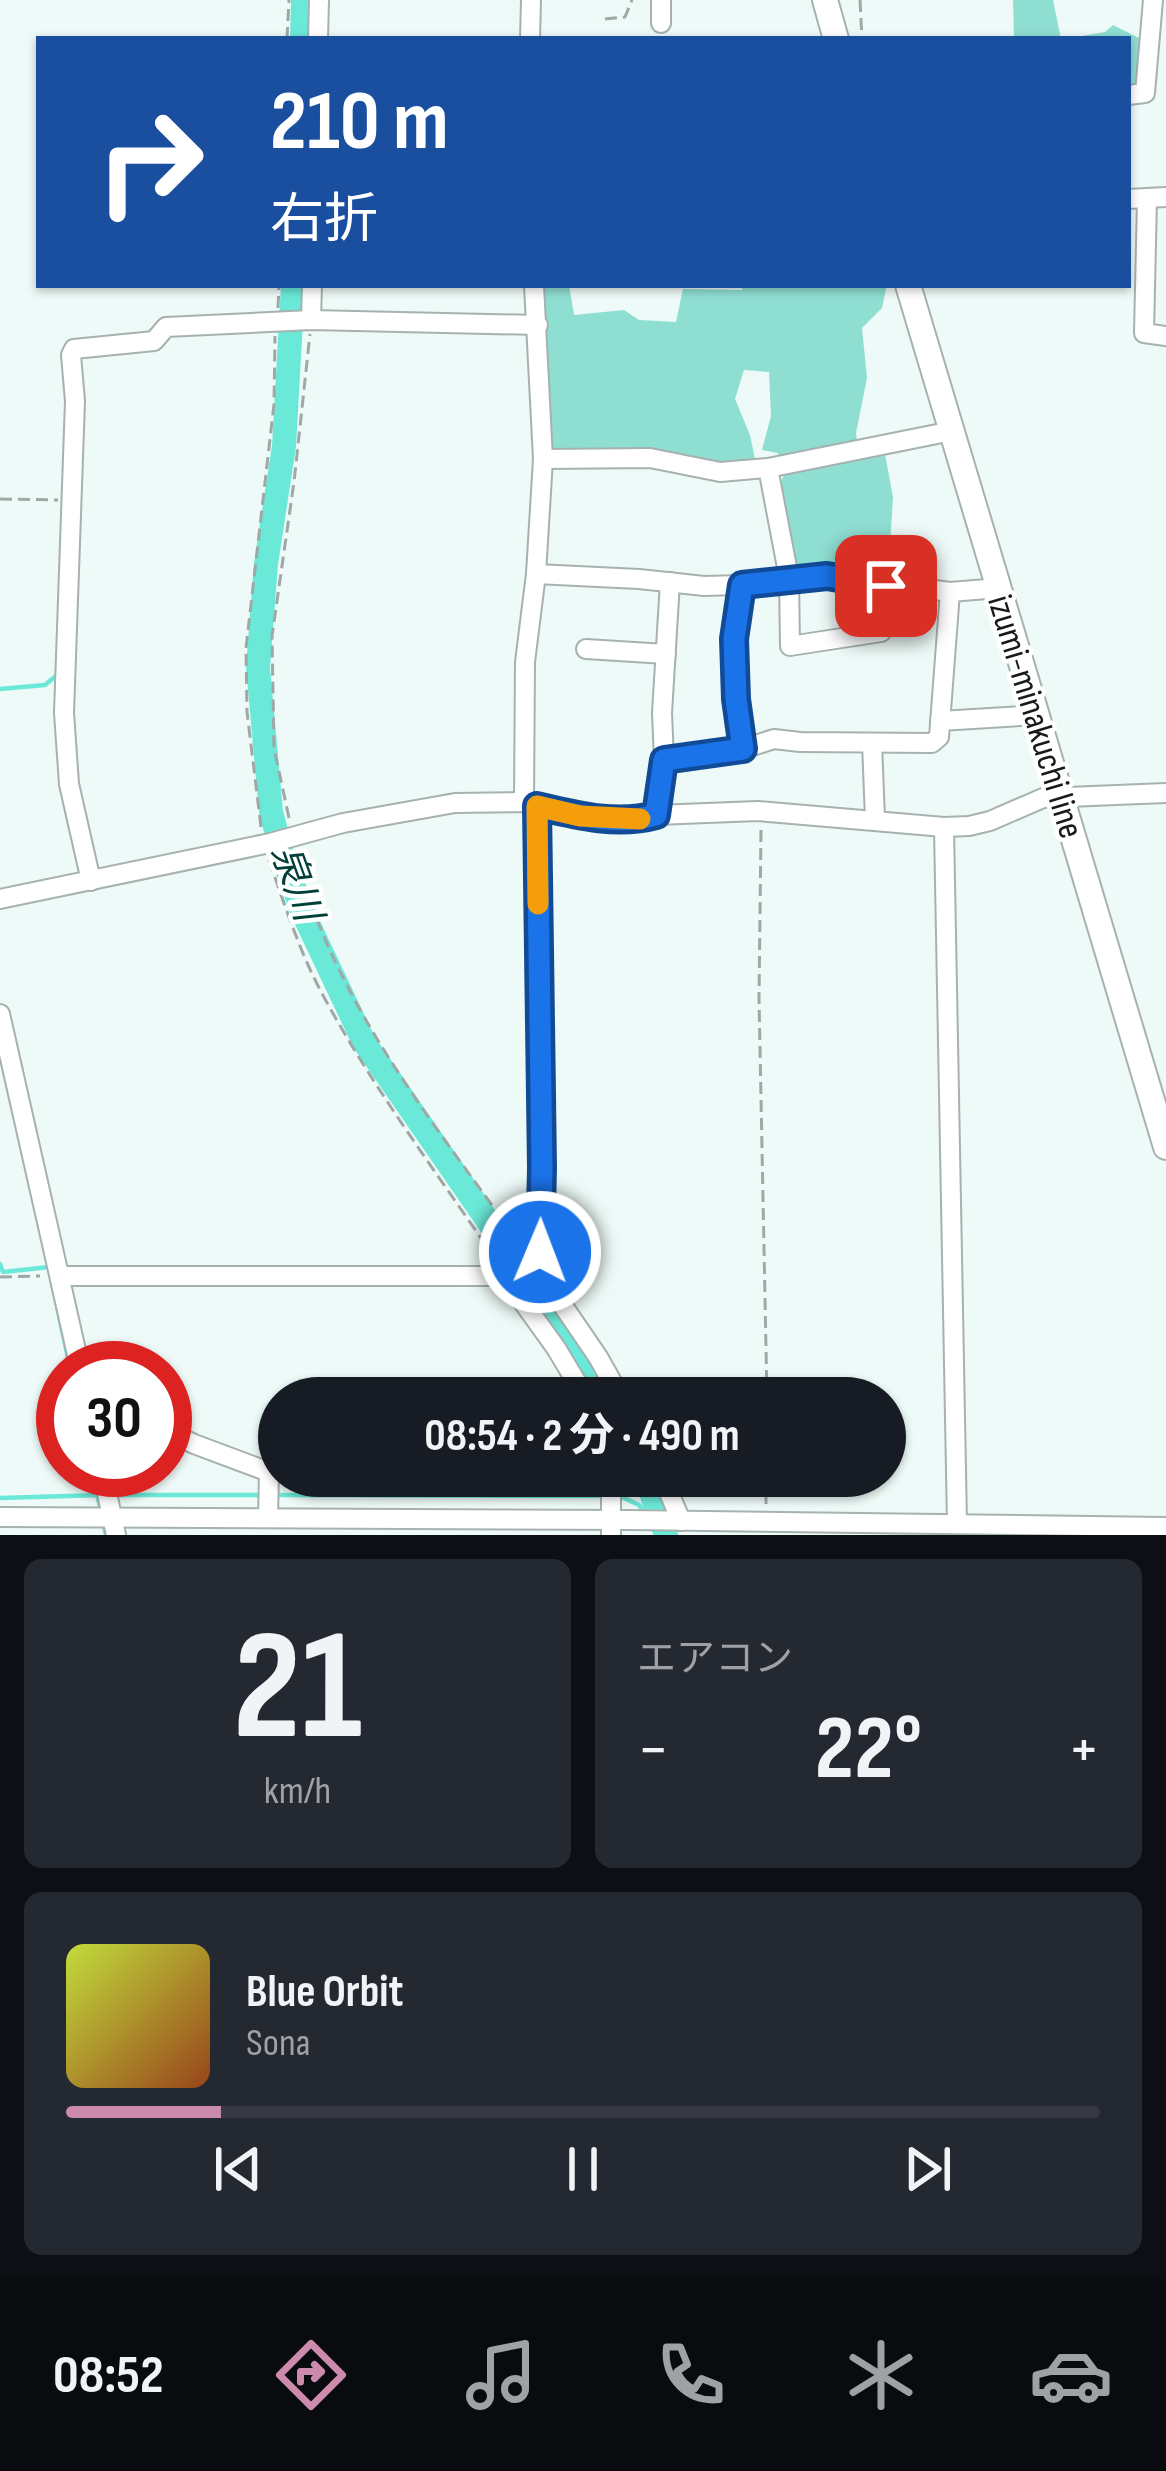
<!DOCTYPE html>
<html lang="ja">
<meta charset="utf-8">
<style>
body{margin:0;font-family:"Sofia Sans Condensed","Noto Sans JP",sans-serif;background:#242831;color:#f1f3f6;height:100vh;display:flex;flex-direction:column;font-size:45px;white-space:nowrap}
*{box-sizing:border-box;margin:0}
p{font-size:39px;color:#9ea1a6}
.icon{flex:none;width:66px;height:66px;fill:none;stroke:currentColor;stroke-width:2;stroke-linecap:round;stroke-linejoin:round}
.map{position:relative;height:1535px;overflow:hidden}
.details{display:flex;flex-direction:column;gap:24px;padding:24px;background:#0d0f14;flex:1}
.details>*{flex:none}
.top-card{position:absolute;left:36px;top:36px;width:1095px;height:252px;border-radius:0px;box-shadow:0 3px 9px #0004;background:#1a4fa0;color:#fff;overflow:hidden}
.speed{position:absolute;left:36px;top:1341px;display:flex;gap:24px;font-size:60px;font-weight:700;text-align:center}
.speed>*{display:grid;place-content:center;width:156px;height:156px;border-radius:50%;background:#171b24;box-shadow:0 3px 9px #0004;line-height:1}
.speed .limit{border:18px solid #d22;background:#fff;color:#111}
.pin{position:absolute;display:grid;place-items:center;width:102px;height:102px;color:#fff;margin:-51px;border-radius:24px;box-shadow:0 6px 18px #0006}
.me{position:absolute;width:132px;margin:-66px;rotate:1deg;stroke-linejoin:round;filter:drop-shadow(0 0 9px #0008)}
.turn{display:flex;align-items:center;gap:42px;height:252px;padding:0 36px;font-size:54px}
.turn .icon{width:156px;height:156px;stroke-width:2.5}
.turn b{display:block;font-size:84px;line-height:102px}
.big{font-size:90px;font-weight:700;line-height:1.1}
.details .widget{flex:1;display:flex;flex-direction:column;justify-content:center;gap:18px;min-width:0;padding:0 42px;border-radius:18px;background:#242831}
.details .dial{align-items:center;gap:0}
.dial b{font-size:156px;line-height:1}
.song{display:flex;align-items:center;gap:36px}
.cover{width:144px;height:144px;border-radius:18px;background:linear-gradient(135deg,hsl(70 70% 55%),hsl(20 70% 35%))}
.played{height:12px;border-radius:6px;background:linear-gradient(90deg,#cc8aac 15%,#363941 15%)}
.keys{display:flex;justify-content:space-around;direction:ltr}
.heat{display:flex;justify-content:space-between;align-items:center;font-size:66px;direction:ltr}
.details .tiles{flex:1;display:grid;gap:24px;grid-template-columns:1fr 1fr}
.widget:last-child{grid-column:span 2}
.trip{position:absolute;left:258px;top:1377px;width:648px;height:120px;border-radius:60px;background:#171b24;box-shadow:0 3px 9px #0004;font-weight:700;line-height:120px;text-align:center}
.menu{display:flex;height:192px;justify-content:space-around;align-items:center;background:#090b0e;color:#9ea1a6}
.menu .icon{width:84px;height:84px}
.menu .active{color:#cc8aac}
.menu b{font-size:54px;color:#f1f3f6}
.map>svg:first-child{display:block}
.green{fill:#8fded2}
.lines{fill:none;stroke-linecap:round;stroke-linejoin:round}
.stream{stroke:#6be9d8;stroke-width:4.5}
.river{stroke:#6be9d8;stroke-width:24}
.minor-casing{stroke:#a6b2b0;stroke-width:22}
.major-casing{stroke:#a6b2b0;stroke-width:28}
.path{stroke:#9fa8a6;stroke-width:3;stroke-dasharray:12 6;stroke-linecap:butt}
.minor{stroke:#fff;stroke-width:18}
.major{stroke:#fff;stroke-width:24}
.route-casing{stroke:#114b97;stroke-width:30}
.route{stroke:#1a73e8;stroke-width:21}
.slow{stroke:#f59e0b;stroke-width:21}
.labels{text-anchor:middle;stroke-width:9;stroke-linejoin:round;paint-order:stroke}
.street-label{font-size:36px;fill:#161a19;stroke:#fff}
.water-label{font-size:39px;font-style:italic;fill:#013f39;stroke:#fff}
</style>
<div class="map">
<svg width="1166" height="1535" viewBox="0 0 1166 1535">
<rect width="100%" height="100%" fill="#edfaf7"/>
<g class="green">
<path d="M1013 0H1053L1061 39H1014Z"/>
<path d="M1113 25 1143 40 1138 88 1128 90V39H1063L1105 32Z"/>
<path d="M539 285H569L574 315 624 310 639 320 676 322 683 289 742 290 743 285H887L882 308 862 328 867 378 856 433 859 457 884 449 893 497 890 545 893 581 781 566 773 500 784 475 778 453 762 450 771 416 769 372 744 370 735 399 750 435 755 459 734 462 648 461 646 468 550 466Z"/>
</g>
<g class="lines">
<g class="stream">
<path d="M0 689 45 685 57 675"/>
<path d="M0 1264 3 1272 49 1267 70 1368"/>
<path d="M91 1470 101 1511"/>
<path d="M114 1495H264"/>
<path d="M276 1495 606 1496"/>
<path d="M618 1495 639 1505 647 1515"/>
<path d="M0 1498 102 1495"/>
<path d="M103 1522 106 1535"/>
</g>
<g class="river">
<path d="M302 39 303 0"/>
<path d="M293 285 284 446 266 564 258 667 271 812 283 857 302 911 364 1042 600 1383 607 1398"/>
<path d="M645 1476 666 1535"/>
</g>
<g class="minor-casing">
<g id="minor">
<path d="M661 23V0"/>
<path d="M318 39 319 0"/>
<path d="M530 39 531 0"/>
<path d="M1128 95 1145 93 1153 0"/>
<path d="M1147 198 1144 333 1166 336"/>
<path d="M1128 199 1166 197"/>
<path d="M311 320 312 285"/>
<path d="M543 459 650 458 720 472 768 468 952 431"/>
<path d="M768 468 789 578 790 646 881 632 886 586"/>
<path d="M536 574 639 579 704 586 742 585 827 576 950 592 999 588"/>
<path d="M742 585 734 639 736 699 743 749"/>
<path d="M586 649 666 654"/>
<path d="M940 721 1037 715"/>
<path d="M872 743 875 819"/>
<path d="M664 760 734 752 774 739 800 742 932 743 939 737 950 592"/>
<path d="M524 802 525 662 536 574 543 459 534 285"/>
<path d="M537 805 541 1168 540 1272 598 1357 621 1398"/>
<path d="M656 815 664 760 662 713 670 582"/>
<path d="M944 827 957 1524"/>
<path d="M91 881 69 784 64 713 75 401 71 355 74 349 154 341 166 327 311 320 538 325"/>
<path d="M0 899 270 843 343 823 455 803 524 802 580 816 637 820 656 815 758 811 944 827 969 826 990 821 1043 798 1166 793"/>
<path d="M0 1014 80 1368"/>
<path d="M60 1276H497L506 1279 515 1291 556 1348 586 1398"/>
<path d="M165 1430 194 1444 269 1472 268 1518"/>
<path d="M102 1470 116 1535"/>
<path d="M611 1476V1535"/>
<path d="M662 1476 681 1521"/>
<path d="M0 1517 628 1520 1166 1527"/>
</g>
</g>
<g class="major-casing">
<g id="major">
<path d="M825 0 836 39"/>
<path d="M908 285 1166 1147"/>
</g>
</g>
<g class="path">
<path d="M860 0 862 39"/>
<path d="M605 19 625 17 632 0"/>
<path d="M287 39 289 0"/>
<path d="M278 308 279 285"/>
<path d="M0 499 58 500"/>
<path d="M289 818 274 748 272 636 294 482 310 334"/>
<path d="M261 827 247 712 246 648 274 404 275 336"/>
<path d="M761 830 759 998 767 1398"/>
<path d="M295 851C334 1005 435 1124 525 1251"/>
<path d="M269 860C285 906 301 956 325 999 374 1089 436 1172 494 1257"/>
<path d="M0 1277 40 1276"/>
<path d="M766 1504V1476"/>
</g>
<use href="#minor" class="minor"/>
<use href="#major" class="major"/>
</g>
<g class="lines">
<g class="route-casing">
<path id="route" d="M540 1252 542 1168 537 806C575 815 617 826 656 815L664 760 743 749 736 699 734 639 742 585 827 576 886 586"/>
</g>
<use href="#route" class="route"/>
<path class="slow" d="M538 904 537 806 580 816 640 819"/>
</g>
<g class="labels">
<g class="street-label">
<text transform="translate(1037 716) rotate(73)" y="13">izumi-minakuchi line</text>
</g>
<g class="water-label">
<text transform="translate(298 882) rotate(70)" y="14">泉川</text>
</g>
</g>
</svg>
<div class="speed"><div class="limit">30</div></div>
<div class="pin" style="left:886px;top:586px;background:#d93025"><svg class="icon" aria-label="arrive" viewBox="0 0 24 24"><path d="M6 21V4h12l-3 4 3 4H6"/></svg></div>
<svg class="me" style="left:540px;top:1252px" viewBox="-20 -20 40 40"><circle r="17" fill="#1a73e8" stroke="#fff" stroke-width="3"/><path d="M0-11L8 9 0 5-8 9z" fill="#fff"/></svg>
<div class="trip">08:54 · 2 分 · 490 m</div>
<div class="top-card">
<div class="turn"><svg class="icon" aria-label="right" viewBox="0 0 24 24"><path d="M7 20v-9h11M14 6l5 5-5 5"/></svg><div><b>210 m</b>右折</div></div>
</div>
</div>
<section class="details">
<div class="tiles">
<div class="widget dial"><b>21</b><p>km/h</p></div>
<div class="widget"><p>エアコン</p>
<div class="heat"><a>−</a><b class="big">22°</b><a>+</a></div>
</div>
<div class="widget">
<div class="song"><i class="cover"></i><div><b>Blue Orbit</b><p>Sona</p></div></div>
<div class="played"></div>
<div class="keys"><svg class="icon" aria-label="previous" viewBox="0 0 24 24"><path d="M18 5L8 12l10 7zM5 5v14"/></svg><svg class="icon" aria-label="pause" viewBox="0 0 24 24"><path d="M8 5v14M16 5v14"/></svg><svg class="icon" aria-label="next" viewBox="0 0 24 24"><path d="M6 5l10 7-10 7zM19 5v14"/></svg></div>
</div>
</div>
</section>
<nav class="menu">
<b>08:52</b>
<svg class="icon active" aria-label="directions" viewBox="0 0 24 24"><path d="M12 3l9 9-9 9-9-9zM9 14v-3h6M13 9l2 2-2 2"/></svg>
<svg class="icon" aria-label="music" viewBox="0 0 24 24"><path d="M9 18V5l10-2v13"/><circle cx="6" cy="18" r="3"/><circle cx="16" cy="16" r="3"/></svg>
<svg class="icon" aria-label="phone" viewBox="0 0 24 24"><path d="M5 4h4l2 5-3 2q2 4 5 5l2-3 5 2v4C11 20 4 13 5 4z"/></svg>
<svg class="icon" aria-label="climate" viewBox="0 0 24 24"><path d="M12 3v18M4 7l16 10M4 17L20 7"/></svg>
<svg class="icon" aria-label="car" viewBox="0 0 24 24"><path d="M5 17H2v-5l4-1 3-4h7l3 4 3 1v5h-3M9 17h6M6 11h13"/><circle cx="7" cy="17" r="2"/><circle cx="17" cy="17" r="2"/></svg>
</nav>
